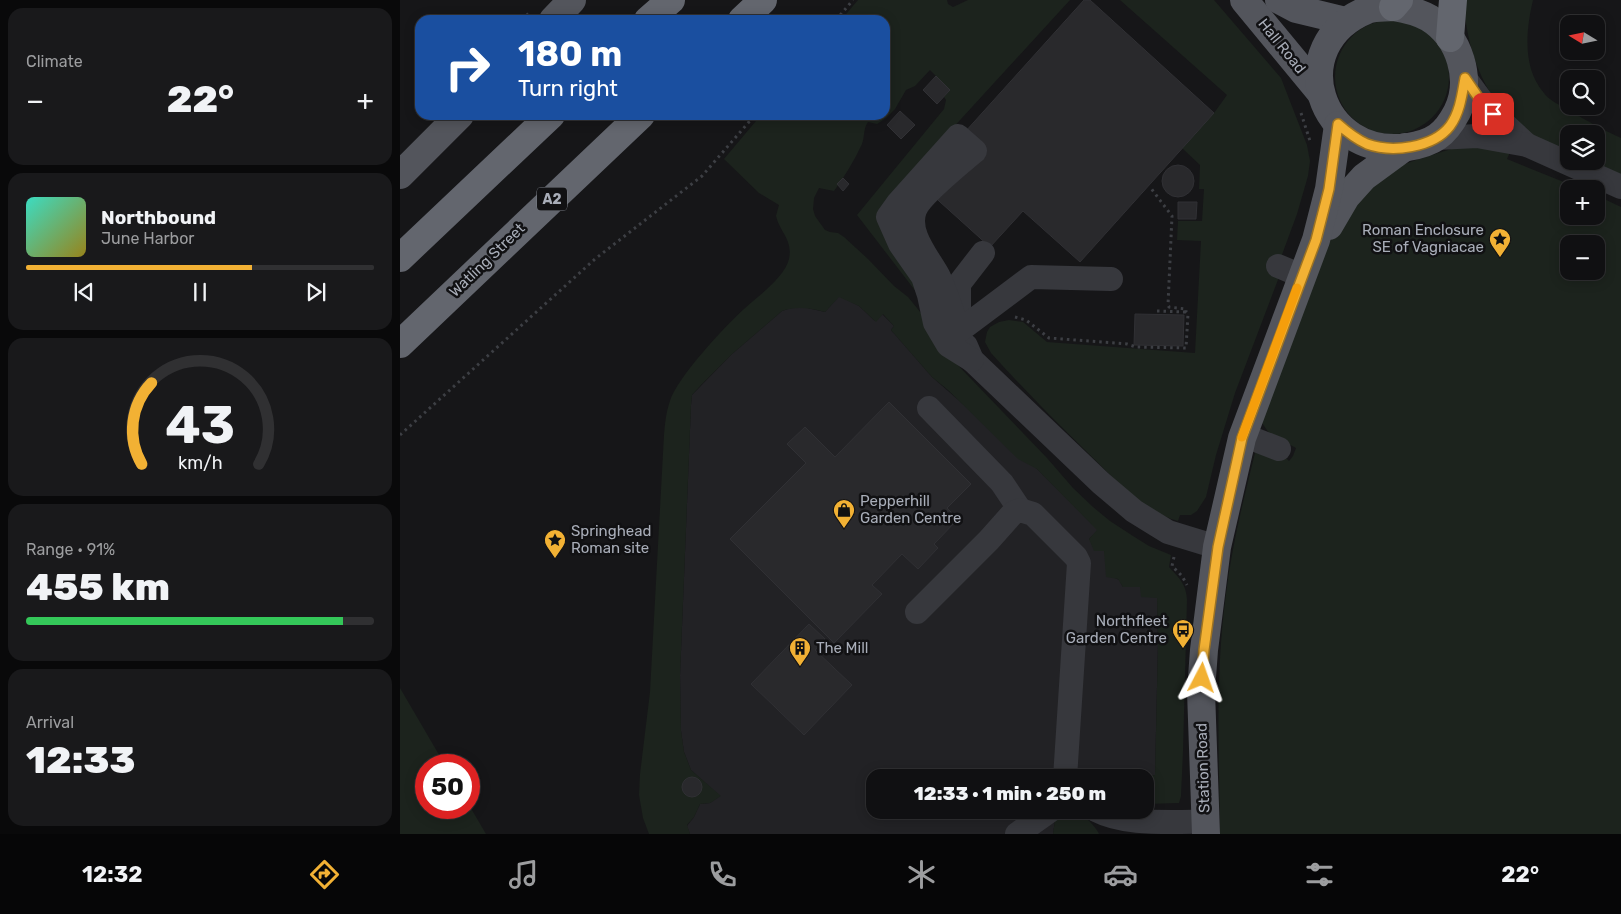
<!DOCTYPE html>
<meta charset="utf-8">
<style>
body{margin:0;font-family:Rubik,sans-serif;background:#19191b;color:#f1f3f6;height:100vh;display:flex;flex-direction:column;font-size:19px;white-space:nowrap}
*{box-sizing:border-box;margin:0}
p{font-size:16px;color:#9c9d9f}
.icon{flex:none;width:28px;height:28px;fill:none;stroke:currentColor;stroke-width:2;stroke-linecap:round;stroke-linejoin:round}
.map{position:relative;flex:1;overflow:hidden}
.sheet{display:flex;flex-direction:column;gap:8px;padding:8px;background:#09090a;width:400px}
.sheet>*{flex:none}
.top-card{position:absolute;left:15px;top:15px;width:475px;height:105px;border-radius:15px;box-shadow:0 2px 12px #0003,0 0 0 1px #303032;background:#1a4fa0;color:#fff;overflow:hidden}
.needle{width:32px;rotate:280deg}
.fabs{position:absolute;left:1160px;top:15px;display:grid;gap:10px}
.fabs a{display:grid;place-items:center;width:45px;height:45px;border-radius:10px;background:#101012;box-shadow:0 2px 12px #0003,0 0 0 1px #303032;font-size:25px}
.speed{position:absolute;left:15px;top:754px;display:flex;gap:10px;font-size:25px;font-weight:700;text-align:center}
.speed>*{display:grid;place-content:center;width:65px;height:65px;border-radius:50%;background:#101012;box-shadow:0 2px 12px #0003,0 0 0 1px #303032;line-height:1}
.speed .limit{border:8px solid #d22;background:#fff;color:#111}
.pin{position:absolute;display:grid;place-items:center;width:42px;height:42px;color:#fff;margin:-21px;border-radius:10px;box-shadow:0 2px 8px #0006}
.me{position:absolute;width:55px;margin:-28px;rotate:4deg;stroke-linejoin:round;filter:drop-shadow(0 0 4px #0008)}
.turn{display:flex;align-items:center;gap:18px;height:105px;padding:0 20px;font-size:22px}
.turn .icon{width:65px;height:65px;stroke-width:2.5}
.turn b{display:block;font-size:35px;line-height:42px}
.big{font-size:38px;font-weight:800;line-height:1.1}
.sheet .widget{flex:1;display:flex;flex-direction:column;justify-content:center;gap:8px;min-width:0;padding:0 18px;border-radius:15px;background:#19191b}
.sheet .dial{align-items:center;gap:0}
.dial svg{height:130px;overflow:visible;fill:none;stroke:#303032;stroke-width:7;stroke-linecap:round;text-anchor:middle}
.dial text{fill:#f1f3f6;stroke:none}
.song{display:flex;align-items:center;gap:15px}
.cover{width:60px;height:60px;border-radius:8px;background:linear-gradient(135deg,hsl(170 70% 55%),hsl(50 70% 35%))}
.played{height:5px;border-radius:2px;background:linear-gradient(90deg,#f2b134 65%,#303032 65%)}
.keys{display:flex;justify-content:space-around;direction:ltr}
.heat{display:flex;justify-content:space-between;align-items:center;font-size:28px;direction:ltr}
.charge{height:8px;border-radius:4px;background:linear-gradient(90deg,#34c759 91%,#303032 0)}
.trip{position:absolute;left:466px;top:769px;width:288px;height:50px;border-radius:15px;background:#101012;box-shadow:0 2px 12px #0003,0 0 0 1px #303032;font-weight:800;line-height:50px;text-align:center}
.menu{display:flex;height:80px;justify-content:space-around;align-items:center;background:#060607;color:#9c9d9f}
.menu .icon{width:35px;height:35px}
.menu .selected{color:#f2b134}
.menu b{font-size:22px;color:#f1f3f6}
main{display:flex;flex:1;min-height:0}
.map>svg:first-child{display:block}
.built{fill:#222225}
.green{fill:#1c231d;fill-rule:evenodd}
.building{fill:#29292c;stroke:#303034}
.lines{fill:none;stroke-linecap:round;stroke-linejoin:round}
.path{stroke:#3d3f44;stroke-width:3;stroke-dasharray:2.5 4;stroke-linecap:butt}
.minor{stroke:#37383d;stroke-width:24}
.major{stroke:#53555c;stroke-width:28}
.highway{stroke:#63666e;stroke-width:28}
.route-casing{stroke:#9d7322;stroke-width:12}
.route{stroke:#f2b134;stroke-width:9}
.slow{stroke:#f59e0b;stroke-width:9}
.labels{text-anchor:middle;stroke-width:5;stroke-linejoin:round;paint-order:stroke}
.shield{fill:#111113;stroke:#7b7e86;stroke-width:1}
.shield-label{font-size:14px;font-weight:bold;fill:#a8adb8}
.street-label{font-size:15px;fill:#a8adb8;stroke:#111113}
.poi-label{font-size:15px;fill:#a8adb8;stroke:#111113;text-anchor:start}
</style>
<main>
<section class="sheet">
<div class="widget"><p>Climate</p>
<div class="heat"><a>−</a><b class="big">22°</b><a>+</a></div>
</div>
<div class="widget">
<div class="song"><i class="cover"></i><div><b>Northbound</b><p>June Harbor</p></div></div>
<div class="played"></div>
<div class="keys"><svg class="icon" aria-label="previous" viewBox="0 0 24 24"><path d="M18 5L8 12l10 7zM5 5v14"/></svg><svg class="icon" aria-label="pause" viewBox="0 0 24 24"><path d="M8 5v14M16 5v14"/></svg><svg class="icon" aria-label="next" viewBox="0 0 24 24"><path d="M6 5l10 7-10 7zM19 5v14"/></svg></div>
</div>
<div class="widget dial"><svg viewBox="0 0 100 80">
<path d="M14 69A42 42 0 1 1 86 69"/>
<path d="M14 69A42 42 0 0 1 20 19" stroke="#f2b134"/>
<text x="50" y="56" font-size="32" font-weight="700">43</text>
<text x="50" y="72" font-size="11">km/h</text>
</svg></div>
<div class="widget"><p>Range · 91%</p><b class="big">455 km</b><div class="charge"></div></div>
<div class="widget"><p>Arrival</p><b class="big">12:33</b></div>
</section>
<div class="map">
<svg width="1221" height="834" viewBox="0 0 1221 834">
<rect width="100%" height="100%" fill="#161618"/>
<path class="built" d="M439 296 459 306 475 321 482 314 494 326 491 330 532 377 637 469 698 530 689 539 704 551 713 577 719 580 723 587H740L757 597 758 643 755 775 735 778H475V810H661L655 820 653 834H290L287 826 294 817 300 804 310 803 320 796 291 770 284 752 281 731 280 676 291 405 292 395 332 354 382 311 391 308 403 307 425 312Z"/>
<g class="green">
<path d="M458 0H547L548 4 553 7 568 0H670L507 178 520 285 517 293 457 215 544 109 546 100 544 97 550 90 530 70 515 86 506 90 495 109 486 118 477 124 468 122C463 129 465 136 462 144 454 161 445 176 434 191L419 188 414 198 413 209 415 216 425 230 430 232 438 233 444 237 468 259 494 286 508 297 525 318 550 357 647 458 673 488 693 507 710 521 733 536 749 546 771 555 769 567C780 579 786 584 787 600L783 751 781 796 779 803 745 804V778L735 777 755 775 758 643 757 598 741 597 740 587H723L718 579 706 577 704 551H694L689 539 697 530 637 469 618 459 548 390 532 377 491 330 494 326 483 314 476 322 459 306 439 297 425 312C409 308 397 306 382 311L332 354 301 385 292 395 291 405 280 676 281 731 284 752 291 770 321 796 310 803 300 804 294 817 287 825 290 834H249L243 818 239 795 240 774 250 692 264 435C265 424 266 412 270 401 277 378 324 327 344 309 357 297 385 277 389 259 393 239 380 233 376 216L379 205 359 193 324 159 361 115H485V20H441Z"/>
<path d="M720 0H814L881 78 907 145 910 161 908 176 897 214 876 271 879 277 835 393 816 455 806 497 797 511 791 515H780L778 521C742 512 710 474 684 449 652 418 621 386 591 353L585 342 587 332 590 327 599 322 609 320 623 322 647 342 795 353 801 241 777 240 778 221H802L804 189H799L800 165 782 148 814 113 827 95Z"/>
<path d="M1064 0H1133C1126 30 1122 68 1144 93 1148 99 1156 103 1163 107 1182 118 1201 129 1221 138V176L1186 161H1196V134H1169V154C1148 144 1126 133 1109 117 1080 88 1065 40 1064 0Z"/>
<circle cx="992" cy="77" r="57"/>
<path d="M1067 144 1110 152 1107 159 1181 189H1169V216H1196V195L1221 207V834H820C819 754 815 674 826 594 832 545 844 497 856 449L886 458 889 461 893 456 896 448 869 433 862 423 892 333 929 238 967 186 997 167 1016 160ZM1169 244H1196V271H1169Z"/>
<path d="M0 688 45 765H26V808H69V805L86 834H0Z"/>
<path d="M661 810H679C684 816 697 828 699 834H653L655 820Z"/>
</g>
<g class="building">
<path d="M684 0H690L814 113 680 262 623 211 590 247 519 183Z"/>
<path d="M536 76 550 90 537 104 523 90Z"/>
<path d="M500 111 515 125 501 139 487 125Z"/>
<circle cx="778" cy="181" r="16"/>
<path d="M443 178 449 184 443 191 437 184Z"/>
<path d="M778 202H797L796 219H778Z"/>
<path d="M735 314 784 315 783 346 734 345Z"/>
<path d="M489 402 571 484 547 508 558 519 534 544 538 548 518 569 502 554 472 585 482 594 434 643 330 539 406 463 387 444 405 427 435 457Z"/>
<path d="M409 624 425 639 415 650 452 685 404 735 351 684Z"/>
<circle cx="292" cy="787" r="10"/>
</g>
<g class="lines">
<g class="path">
<path d="M122 20 129 13"/>
<path d="M436 20 453 0"/>
<path d="M901 113 910 141"/>
<path d="M757 311 786 312"/>
<path d="M615 317 626 320 649 338 727 344 736 347 786 348 788 314 786 312V309L769 307 768 305 772 216 750 187"/>
<path d="M0 435 195 259 302 176 355 115"/>
<path d="M774 557 772 566 782 576 787 585"/>
</g>
<g class="minor">
<path d="M1065 78 1087 108 1127 145"/>
<path d="M1037 138 1077 136 1127 145 1221 187"/>
<path d="M878 266 902 276"/>
<path d="M559 314V284L583 253"/>
<path d="M566 346 572 360 701 483 734 511 768 532 817 547"/>
<path d="M572 360 548 345 535 323 529 295 523 277 500 244 488 217 498 203 558 136 575 151C562 162 520 196 515 210 506 233 529 258 539 277 547 294 552 313 559 331L631 277 711 279"/>
<path d="M529 408 602 483 620 510"/>
<path d="M843 435 879 449"/>
<path d="M517 612 589 540 613 513 620 510 633 514 676 557 679 563 665 778"/>
<path d="M696 810C727 826 771 821 805 822"/>
<path d="M617 834 651 810"/>
</g>
<g class="major">
<path d="M844 0 920 92"/>
<path d="M879 0 896 9 946 21"/>
<path d="M993 7C1006 9 1018 12 1029 18 1060 37 1073 80 1057 112 1045 135 1033 143 1008 147 919 160 882 45 967 10 975 7 985 8 993 7Z"/>
<path d="M153 20 172 0"/>
<path d="M0 175 60 115"/>
<path d="M929 226 946 197 964 177 1005 147"/>
<path d="M806 834 801 691 804 650 817 547 842 438 916 240 929 189 938 125"/>
</g>
<g class="highway">
<path d="M993 7 999 0"/>
<path d="M248 20 271 0"/>
<path d="M342 20 363 0"/>
<path d="M1050 38 1053 0"/>
<path d="M0 258 151 115"/>
<path d="M0 344 241 115"/>
</g>
</g>
<g class="lines">
<g class="route-casing">
<path id="route" d="M802 678 804 650 818 547 842 438 916 240 929 189 938 124C947 132 956 139 967 144 992 153 1033 148 1050 126 1060 112 1062 95 1065 78L1080 100 1093 114"/>
</g>
<use href="#route" class="route"/>
<path class="slow" d="M842 437 897 288"/>
</g>
<defs>
<g id="sight-pin" transform="scale(1.125)"><path d="M0 17L-7.5 6A9.5 9.5 0 1 1 7.5 6Z" fill="#f2b134" stroke="#111113"/><path d="M0-6L1.8-2.2L6-1.7L2.9 1.2L3.7 5.4L0 3.3L-3.7 5.4L-2.9 1.2L-6-1.7L-1.8-2.2Z" fill="#111"/></g>
<g id="shop-pin" transform="scale(1.125)"><path d="M0 17L-7.5 6A9.5 9.5 0 1 1 7.5 6Z" fill="#f2b134" stroke="#111113"/><path d="M-5-2.5h2.3a2.7 3.5 0 0 1 5.4 0H5L5.5 6h-11ZM-1.5-2.5h3a1.5 2.3 0 0 0-3 0Z" fill="#111"/></g>
<g id="bus-pin" transform="scale(1.125)"><path d="M0 17L-7.5 6A9.5 9.5 0 1 1 7.5 6Z" fill="#f2b134" stroke="#111113"/><path d="M-5-6H5V4H4V6H2V4H-2V6H-4V4H-5ZM-3.5-4V0h7V-4ZM-3.5 1.2v1.5H-2V1.2ZM2 1.2v1.5H3.5V1.2Z" fill="#111"/></g>
<g id="building-pin" transform="scale(1.125)"><path d="M0 17L-7.5 6A9.5 9.5 0 1 1 7.5 6Z" fill="#f2b134" stroke="#111113"/><path d="M-4-6H4V6H1V3H-1V6H-4ZM-2.5-4.3h1.7v1.8h-1.7ZM.8-4.3h1.7v1.8H.8ZM-2.5-1h1.7V.8h-1.7ZM.8-1h1.7V.8H.8Z" fill="#111"/></g>
</defs>
<g fill-rule="evenodd">
<use href="#sight-pin" x="1100" y="239"/>
<use href="#shop-pin" x="444" y="510"/>
<use href="#sight-pin" x="155" y="540"/>
<use href="#bus-pin" x="783" y="630"/>
<use href="#building-pin" x="400" y="648"/>
</g>
<g class="labels">
<rect class="shield" x="137" y="187.5" width="30" height="23" rx="4"/>
<g class="shield-label">
<text x="152" y="204">A2</text>
</g>
<g class="street-label">
<text transform="translate(882 46) rotate(51)" y="5">Hall Road</text>
<text transform="translate(87 260) rotate(-44)" y="5">Watling Street</text>
<text transform="translate(803 768) rotate(-92)" y="5">Station Road</text>
</g>
<g class="poi-label">
<text x="1084" y="235" text-anchor="end">Roman Enclosure<tspan x="1084" dy="17">SE of Vagniacae</tspan></text>
<text x="460" y="506">Pepperhill<tspan x="460" dy="17">Garden Centre</tspan></text>
<text x="171" y="536">Springhead<tspan x="171" dy="17">Roman site</tspan></text>
<text x="767" y="626" text-anchor="end">Northfleet<tspan x="767" dy="17">Garden Centre</tspan></text>
<text x="416" y="653">The Mill</text>
</g>
</g>
</svg>
<div class="fabs">
<a><svg class="needle" viewBox="-14 -14 28 28"><path d="M0-13l5 13h-10z" fill="#e53935"/><path d="M0 13l5-13h-10z" fill="#9c9d9f"/></svg></a>
<a><svg class="icon" aria-label="search" viewBox="0 0 24 24"><circle cx="10" cy="10" r="6"/><path d="M15 15l6 6"/></svg></a>
<a><svg class="icon" aria-label="layers" viewBox="0 0 24 24"><path d="M12 4l9 5-9 5-9-5zM3 14l9 5 9-5"/></svg></a>
<a>+</a>
<a>−</a>
</div>
<div class="speed"><div class="limit">50</div></div>
<div class="pin" style="left:1093px;top:114px;background:#d93025"><svg class="icon" aria-label="arrive" viewBox="0 0 24 24"><path d="M6 21V4h12l-3 4 3 4H6"/></svg></div>
<svg class="me" style="left:802px;top:678px" viewBox="-20 -20 40 40"><path d="M0-17L14 15 0 8-14 15z" fill="#f2b134" stroke="#fff" stroke-width="4"/></svg>
<div class="trip">12:33 · 1 min · 250 m</div>
<div class="top-card">
<div class="turn"><svg class="icon" aria-label="right" viewBox="0 0 24 24"><path d="M7 20v-9h11M14 6l5 5-5 5"/></svg><div><b>180 m</b>Turn right</div></div>
</div>
</div>
</main>
<nav class="menu">
<b>12:32</b>
<svg class="icon selected" aria-label="directions" viewBox="0 0 24 24"><path d="M12 3l9 9-9 9-9-9zM9 14v-3h6M13 9l2 2-2 2"/></svg>
<svg class="icon" aria-label="music" viewBox="0 0 24 24"><path d="M9 18V5l10-2v13"/><circle cx="6" cy="18" r="3"/><circle cx="16" cy="16" r="3"/></svg>
<svg class="icon" aria-label="phone" viewBox="0 0 24 24"><path d="M5 4h4l2 5-3 2q2 4 5 5l2-3 5 2v4C11 20 4 13 5 4z"/></svg>
<svg class="icon" aria-label="climate" viewBox="0 0 24 24"><path d="M12 3v18M4 7l16 10M4 17L20 7"/></svg>
<svg class="icon" aria-label="car" viewBox="0 0 24 24"><path d="M5 17H2v-5l4-1 3-4h7l3 4 3 1v5h-3M9 17h6M6 11h13"/><circle cx="7" cy="17" r="2"/><circle cx="17" cy="17" r="2"/></svg>
<svg class="icon" aria-label="filters" viewBox="0 0 24 24"><path d="M4 7h16M4 17h16"/><circle cx="9" cy="7" r="2"/><circle cx="15" cy="17" r="2"/></svg>
<b>22°</b>
</nav>
